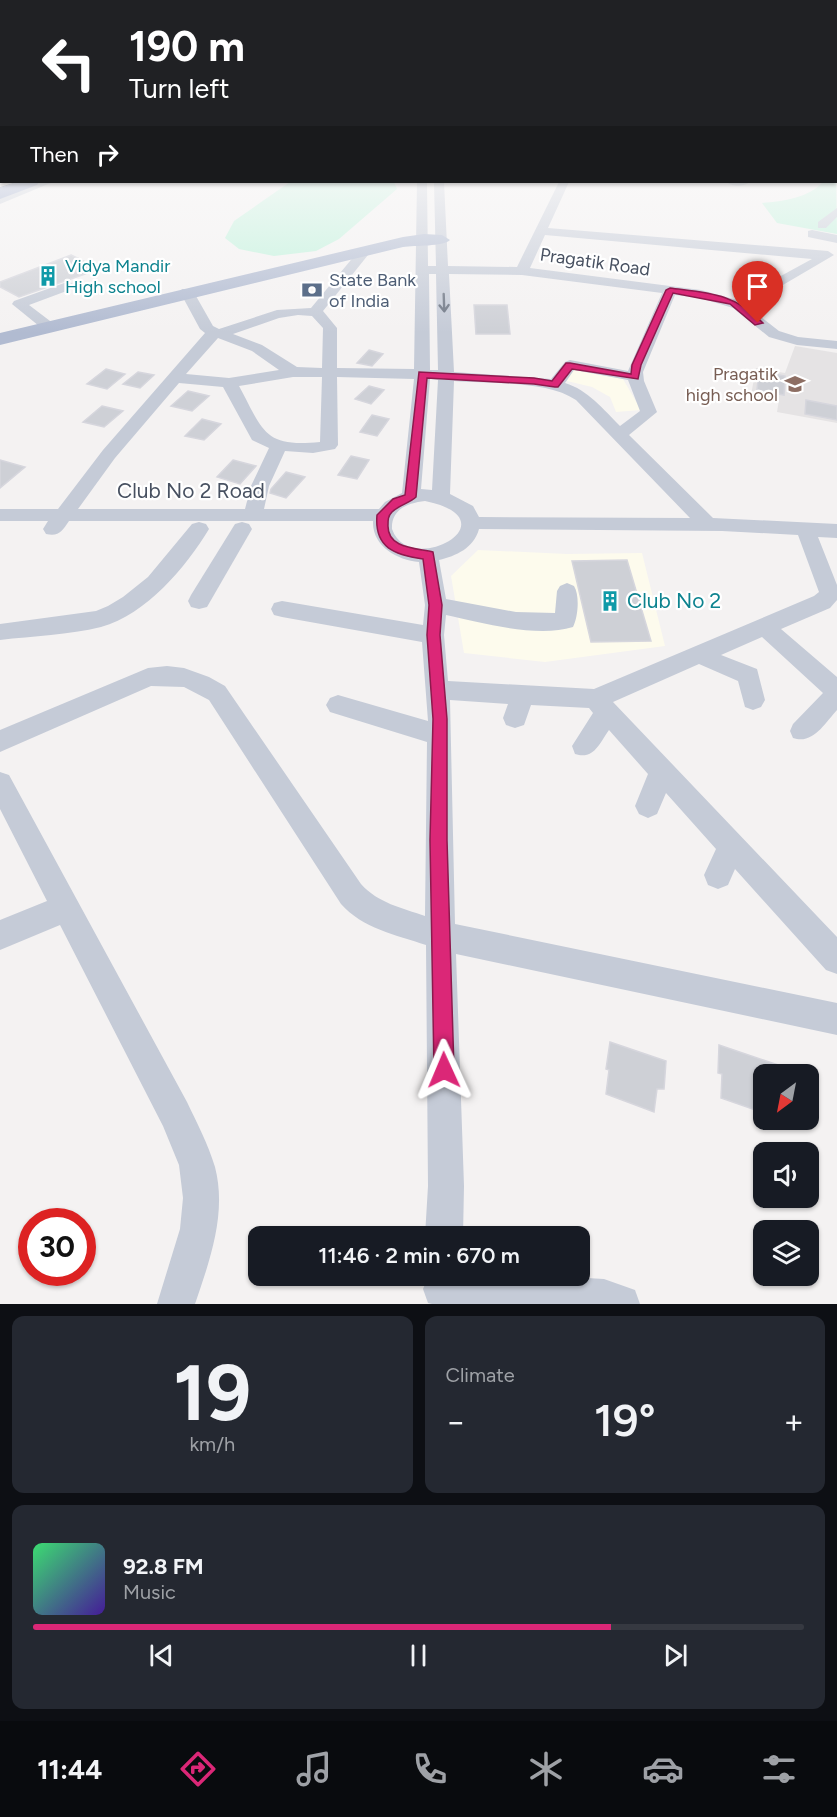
<!DOCTYPE html>
<meta charset="utf-8">
<style>
body{margin:0;font-family:Figtree,sans-serif;background:#242831;color:#f1f3f6;height:100vh;display:flex;flex-direction:column;font-size:22px;white-space:nowrap}
*{box-sizing:border-box;margin:0}
p{font-size:20px;color:#9ea1a6}
.icon{flex:none;width:33px;height:33px;fill:none;stroke:currentColor;stroke-width:2;stroke-linecap:round;stroke-linejoin:round}
.map{position:relative;height:1304px;overflow:hidden}
.side{display:flex;flex-direction:column;gap:12px;padding:12px;background:#0d0f14;flex:1}
.side>*{flex:none}
.hud{position:absolute;left:0px;top:0px;width:837px;height:183px;box-shadow:0 2px 4px #0004;background:#202124;color:#fff;overflow:hidden}
.needle{width:39px;rotate:212deg}
.fabs{position:absolute;left:753px;top:1064px;display:grid;gap:12px}
.fabs a{display:grid;place-items:center;width:66px;height:66px;border-radius:12px;background:#171b24;box-shadow:0 2px 4px #0004;font-size:30px}
.speed{position:absolute;left:18px;top:1208px;display:flex;gap:12px;font-size:30px;font-weight:700;text-align:center}
.speed>*{display:grid;place-content:center;width:78px;height:78px;border-radius:50%;background:#171b24;box-shadow:0 2px 4px #0004;line-height:1}
.speed .limit{border:9px solid #d22;background:#fff;color:#111}
.pin{position:absolute;display:grid;place-items:center;width:51px;height:51px;color:#fff;margin:-62px -26px;border-radius:50% 50% 50% 0;rotate:-45deg;box-shadow:0 0 6px #0007}
.pin .icon{rotate:45deg}
.me{position:absolute;width:66px;margin:-33px;rotate:359deg;stroke-linejoin:round;filter:drop-shadow(0 0 4px #0008)}
.turn{display:flex;align-items:center;gap:21px;height:126px;padding:0 30px;font-size:27px}
.turn .icon{width:78px;height:78px;stroke-width:2.5}
.turn b{display:block;font-size:42px;line-height:51px}
.then{display:flex;align-items:center;height:57px;padding:0 30px;background:#0003;gap:12px;font-size:22px}
.big{font-size:45px;font-weight:600;line-height:1.1}
.side .card{flex:1;display:flex;flex-direction:column;justify-content:center;gap:9px;min-width:0;padding:0 21px;border-radius:12px;background:#242831}
.side .dial{align-items:center;gap:0}
.dial b{font-size:78px;line-height:1}
.song{display:flex;align-items:center;gap:18px}
.cover{width:72px;height:72px;border-radius:9px;background:linear-gradient(135deg,hsl(140 70% 55%),hsl(260 70% 35%))}
.played{height:6px;border-radius:3px;background:linear-gradient(90deg,#db2777 75%,#363941 75%)}
.keys{display:flex;justify-content:space-around;direction:ltr}
.heat{display:flex;justify-content:space-between;align-items:center;font-size:33px;direction:ltr}
.side .tiles{flex:1;display:grid;gap:12px;grid-template-columns:1fr 1fr}
.card:last-child{grid-column:span 2}
.trip{position:absolute;left:248px;top:1226px;width:342px;height:60px;border-radius:12px;background:#171b24;box-shadow:0 2px 4px #0004;font-weight:600;line-height:60px;text-align:center}
.menu{display:flex;height:96px;justify-content:space-around;align-items:center;background:#090b0e;color:#9ea1a6}
.menu .icon{width:42px;height:42px}
.menu .current{color:#db2777}
.menu b{font-size:27px;color:#f1f3f6}
.map>svg:first-child{display:block}
.commercial{fill:#fdfbed}
.education{fill:#e5e3e4}
.green{fill:#c0f2dc}
.building{fill:#ced0d6;stroke:#d6d6dd;stroke-width:1.5}
.lines{fill:none;stroke-linecap:round;stroke-linejoin:round}
.highway-casing{stroke:#7384ae;stroke-width:1}
.minor{fill:#c5cbd7;fill-rule:evenodd}
.major{fill:#b1bbd1;fill-rule:evenodd}
.highway{fill:#8899c2;fill-rule:evenodd}
.oneway{stroke:#6e7684}
.route{fill:#db2777;stroke:#8e194d;stroke-width:1.5}
.labels{text-anchor:middle;stroke-width:4.5;stroke-linejoin:round;paint-order:stroke}
.far-street-label{font-size:18px;fill:#485161;stroke:#fff}
.far-culture-label{font-size:18px;fill:#0d838f;stroke:#fff;text-anchor:start}
.far-service-label{font-size:18px;fill:#4e5e75;stroke:#fff;text-anchor:start}
.far-education-label{font-size:18px;fill:#785e54;stroke:#fff;text-anchor:end}
.street-label{font-size:21px;fill:#485161;stroke:#fff}
.culture-label{font-size:21px;fill:#0d838f;stroke:#fff;text-anchor:start}
</style>
<div class="map">
<svg width="837" height="1304" viewBox="0 0 837 1304">
<rect width="100%" height="100%" fill="#f4f2f2"/>
<g class="commercial">
<path d="M573 369 623 379 641 410 616 412 610 397 592 387 567 381Z"/>
<path d="M478 550 567 554 642 553 665 646 545 662 464 653 451 576Z"/>
</g>
<path class="education" d="M795 346 837 353V423L777 412 779 400 751 395 756 368 785 373Z"/>
<g class="green">
<path d="M836 170 837 234 777 223 762 203C784 201 808 198 823 182H836Z"/>
<path d="M290 182H394L397 189 339 239 316 251 274 256 239 249 225 238 234 221Z"/>
</g>
<g class="building">
<path d="M71 255 100 269 19 297 0 287V282Z"/>
<path d="M474 305H507L510 334H476Z"/>
<path d="M369 350 383 354 372 366 357 363Z"/>
<path d="M106 369 125 374 107 389 87 384Z"/>
<path d="M759 371 785 376 784 395 757 390Z"/>
<path d="M138 372 154 375 140 388 123 384Z"/>
<path d="M369 386 384 390 371 404 355 399Z"/>
<path d="M188 391 209 396 192 411 171 406Z"/>
<path d="M806 400 837 406V420L805 414Z"/>
<path d="M102 406 123 411 104 427 83 422Z"/>
<path d="M372 415 389 419 377 436 360 432Z"/>
<path d="M202 419 221 424 204 440 185 436Z"/>
<path d="M351 456 369 460 357 479 338 475Z"/>
<path d="M0 460 25 467 0 488Z"/>
<path d="M233 460 256 466 240 484 217 477Z"/>
<path d="M286 472 305 477 286 498 270 493 271 489Z"/>
<path d="M627 560 651 641 591 642 572 561Z"/>
<path d="M610 1042 666 1061 664 1089H657L654 1112 606 1094 609 1070 606 1069Z"/>
<path d="M719 1045 799 1072 798 1074H764V1113L721 1098 722 1074 718 1073Z"/>
</g>
<g class="lines">
<g class="highway-casing">
<path id="highway" d="M18 182H39L37 185 0 199V188Z"/>
</g>
<g class="minor">
<path d="M40 182H53L0 204V197Z"/>
<path d="M417 182H427L428 266H436L434 182H444L448 266 517 267 559 182H569L548 228 828 251 834 255 747 306 779 331 798 337 837 341V349L797 345 769 337 733 308 700 298 675 295 643 372 644 381 657 412 629 435 713 518 837 524V538L818 537 837 585V600L830 608 781 629 837 677V710C825 723 813 745 793 738L790 731 793 724 823 693 762 637 721 655 757 669 765 700 761 707 753 710 745 707 738 681 699 664 613 702 837 937V974L826 970 735 869 728 885 718 889 708 885 704 875 716 849 666 793 657 814 648 818 639 814 635 806 648 774 609 730C599 744 594 760 575 754L572 746 593 713 589 708 531 705 524 725 515 728 506 725 503 718 508 704 450 700 455 924 837 1003V1035L456 954 464 1186 463 1236H425L428 1186 426 945C396 935 362 928 341 904L209 700 184 687 151 686 0 752V730L148 668 167 666 184 668 209 677 225 686 361 884C378 903 402 908 425 916L427 742 330 712 326 705 330 698 338 695 428 721 422 642 282 617 274 615 271 609 274 603 282 601 423 625 425 605 419 562C397 560 372 546 373 521H69C62 531 59 537 46 534L43 529 48 521H0V509H58L103 450 205 333 200 329 180 292 182 289H192L213 326 219 329 277 310 311 308 360 249H368L370 252 368 255 323 311 337 328V368L414 369ZM545 235 812 259 737 300 701 290 530 268ZM429 274H436L438 370H430ZM449 274 522 275 662 293 628 371 570 360 565 362 551 379 454 372ZM298 315 312 316 323 328 322 368 297 367 262 345 233 334 279 318ZM218 338 252 351 279 370 229 378 186 374ZM574 370 628 380 640 411 620 426C603 409 588 390 565 383ZM293 377H322L320 442C263 448 263 430 239 386ZM337 377 414 379 402 493 385 502 379 509H264L269 486 285 451 313 453 335 449 338 445ZM430 379 438 380 432 490 421 489ZM454 381C490 384 547 380 576 400L690 518 479 517 473 506 450 494ZM179 383 223 387 252 440 269 448 251 486 245 509H78L115 458ZM425 501C516 520 409 579 392 529 391 509 408 503 425 501ZM479 529 722 531 798 535 819 592 814 596 594 689 448 681 444 635 446 615C482 623 537 638 573 627 578 617 580 596 574 586L567 583 560 586 557 591 555 613 516 612 446 599 439 560C456 556 474 548 479 529Z"/>
<path d="M727 182H749C745 187 731 187 727 182Z"/>
<path d="M837 208V217L826 228H818V222Z"/>
<path d="M812 230 837 235V243L808 237V231Z"/>
<path d="M67 282 72 283 74 286 72 289 29 305 54 324 56 327 54 330H44L12 304 14 301Z"/>
<path d="M199 522 206 524 209 529C185 568 147 614 101 627 69 635 33 636 0 640V624L96 611 108 606 123 597 148 577 192 524Z"/>
<path d="M242 522 249 524 252 529 207 607 199 609 191 607 188 601 191 595 235 524Z"/>
<path d="M0 772 9 775 187 1102C197 1123 208 1144 215 1167 227 1213 210 1260 195 1304H157L180 1229 183 1198 179 1165 163 1126 60 925 0 950V920L47 901 0 809Z"/>
<path d="M429 1275H536L604 1279 635 1290 640 1304H432L428 1303 423 1289Z"/>
</g>
<path class="major" d="M424 234 442 235 450 240C443 247 415 245 403 247L0 345V333L403 237Z"/>
<use href="#highway" class="highway"/>
</g>
<defs><path id="oneway-shaft" d="M-6 0H5M1.5-3L5.5 0L1.5 3" fill="none" stroke-width="1.6" stroke-linecap="round" stroke-linejoin="round" transform="scale(1.5)"/></defs>
<use class="oneway" href="#oneway-shaft" transform="translate(444 303) rotate(88)"/>
<linearGradient id="sky" x2="0" y2="1"><stop stop-color="#83bcec"/><stop offset="0.45" stop-color="#faf9f9"/><stop offset="1" stop-color="#faf9f9" stop-opacity="0"/></linearGradient>
<rect width="837" height="333" fill="url(#sky)"/>
<path class="route" d="M670 288C708 293 735 293 763 323L755 325 730 304 673 293 641 365 638 379 572 369 558 387H555L534 384 427 378 416 497C410 503 399 505 392 512 388 516 388 520 388 525 387 549 417 548 433 552L442 605 440 635 447 719V840L454 1070 451 1077 444 1080 437 1077 434 1070 430 840 433 719 427 635 429 605 423 559C395 555 374 548 377 515L393 499 405 495 419 372 534 378 552 381 566 363H570L631 374 632 365 666 290Z"/>
<defs>
<g id="building-bare" transform="scale(1.62)"><path d="M-4-6H4V6H1V3H-1V6H-4ZM-2.5-4.3h1.7v1.8h-1.7ZM.8-4.3h1.7v1.8H.8ZM-2.5-1h1.7V.8h-1.7ZM.8-1h1.7V.8H.8Z" fill="#0f9aa8" stroke="#fff" stroke-width="2.5" paint-order="stroke"/></g>
<g id="bank-bare" transform="scale(1.62)"><path d="M-6-4H6V4H-6ZM0-2.3a2.3 2.3 0 1 0 0 4.6a2.3 2.3 0 1 0 0-4.6Z" fill="#5c6f8a" stroke="#fff" stroke-width="2.5" paint-order="stroke"/></g>
<g id="school-bare" transform="scale(1.62)"><path d="M0-5L7-2L0 1L-7-2ZM-4 1L0 2.5L4 1V4Q0 6-4 4Z" fill="#8d6e63" stroke="#fff" stroke-width="2.5" paint-order="stroke"/></g>
</defs>
<g fill-rule="evenodd">
<use href="#building-bare" x="48" y="276"/>
<use href="#bank-bare" x="312" y="290"/>
<use href="#school-bare" x="795" y="384"/>
<use href="#building-bare" x="610" y="601"/>
</g>
<g class="labels">
<g class="far-street-label">
<text transform="translate(595 262) rotate(8)" y="6">Pragatik Road</text>
</g>
<g class="far-culture-label">
<text x="65" y="272">Vidya Mandir<tspan x="65" dy="21">High school</tspan></text>
</g>
<g class="far-service-label">
<text x="329" y="286">State Bank<tspan x="329" dy="21">of India</tspan></text>
</g>
<g class="far-education-label">
<text x="778" y="380">Pragatik<tspan x="778" dy="21">high school</tspan></text>
</g>
<g class="street-label">
<text x="191" y="498">Club No 2 Road</text>
</g>
<g class="culture-label">
<text x="627" y="608">Club No 2</text>
</g>
</g>
</svg>
<div class="fabs">
<a><svg class="needle" viewBox="-14 -14 28 28"><path d="M0-13l5 13h-10z" fill="#e53935"/><path d="M0 13l5-13h-10z" fill="#9ea1a6"/></svg></a>
<a><svg class="icon" aria-label="sound" viewBox="0 0 24 24"><path d="M4 9h4l5-4v14l-5-4H4zM17 9q2 3 0 6"/></svg></a>
<a><svg class="icon" aria-label="layers" viewBox="0 0 24 24"><path d="M12 4l9 5-9 5-9-5zM3 14l9 5 9-5"/></svg></a>
</div>
<div class="speed"><div class="limit">30</div></div>
<div class="pin" style="left:758px;top:323px;background:#d93025"><svg class="icon" aria-label="arrive" viewBox="0 0 24 24"><path d="M6 21V4h12l-3 4 3 4H6"/></svg></div>
<svg class="me" style="left:444px;top:1070px" viewBox="-20 -20 40 40"><path d="M0-17L14 15 0 8-14 15z" fill="#db2777" stroke="#fff" stroke-width="4"/></svg>
<div class="trip">11:46 · 2 min · 670 m</div>
<div class="hud">
<div class="turn"><svg class="icon" aria-label="left" viewBox="0 0 24 24"><path d="M17 20v-9H6M10 6l-5 5 5 5"/></svg><div><b>190 m</b>Turn left</div></div>
<div class="then">Then<svg class="icon" aria-label="right" viewBox="0 0 24 24"><path d="M7 20v-9h11M14 6l5 5-5 5"/></svg></div>
</div>
</div>
<section class="side">
<div class="tiles">
<div class="card dial"><b>19</b><p>km/h</p></div>
<div class="card"><p>Climate</p>
<div class="heat"><a>−</a><b class="big">19°</b><a>+</a></div>
</div>
<div class="card">
<div class="song"><i class="cover"></i><div><b>92.8 FM</b><p>Music</p></div></div>
<div class="played"></div>
<div class="keys"><svg class="icon" aria-label="previous" viewBox="0 0 24 24"><path d="M18 5L8 12l10 7zM5 5v14"/></svg><svg class="icon" aria-label="pause" viewBox="0 0 24 24"><path d="M8 5v14M16 5v14"/></svg><svg class="icon" aria-label="next" viewBox="0 0 24 24"><path d="M6 5l10 7-10 7zM19 5v14"/></svg></div>
</div>
</div>
</section>
<nav class="menu">
<b>11:44</b>
<svg class="icon current" aria-label="directions" viewBox="0 0 24 24"><path d="M12 3l9 9-9 9-9-9zM9 14v-3h6M13 9l2 2-2 2"/></svg>
<svg class="icon" aria-label="music" viewBox="0 0 24 24"><path d="M9 18V5l10-2v13"/><circle cx="6" cy="18" r="3"/><circle cx="16" cy="16" r="3"/></svg>
<svg class="icon" aria-label="phone" viewBox="0 0 24 24"><path d="M5 4h4l2 5-3 2q2 4 5 5l2-3 5 2v4C11 20 4 13 5 4z"/></svg>
<svg class="icon" aria-label="climate" viewBox="0 0 24 24"><path d="M12 3v18M4 7l16 10M4 17L20 7"/></svg>
<svg class="icon" aria-label="car" viewBox="0 0 24 24"><path d="M5 17H2v-5l4-1 3-4h7l3 4 3 1v5h-3M9 17h6M6 11h13"/><circle cx="7" cy="17" r="2"/><circle cx="17" cy="17" r="2"/></svg>
<svg class="icon" aria-label="filters" viewBox="0 0 24 24"><path d="M4 7h16M4 17h16"/><circle cx="9" cy="7" r="2"/><circle cx="15" cy="17" r="2"/></svg>
</nav>
